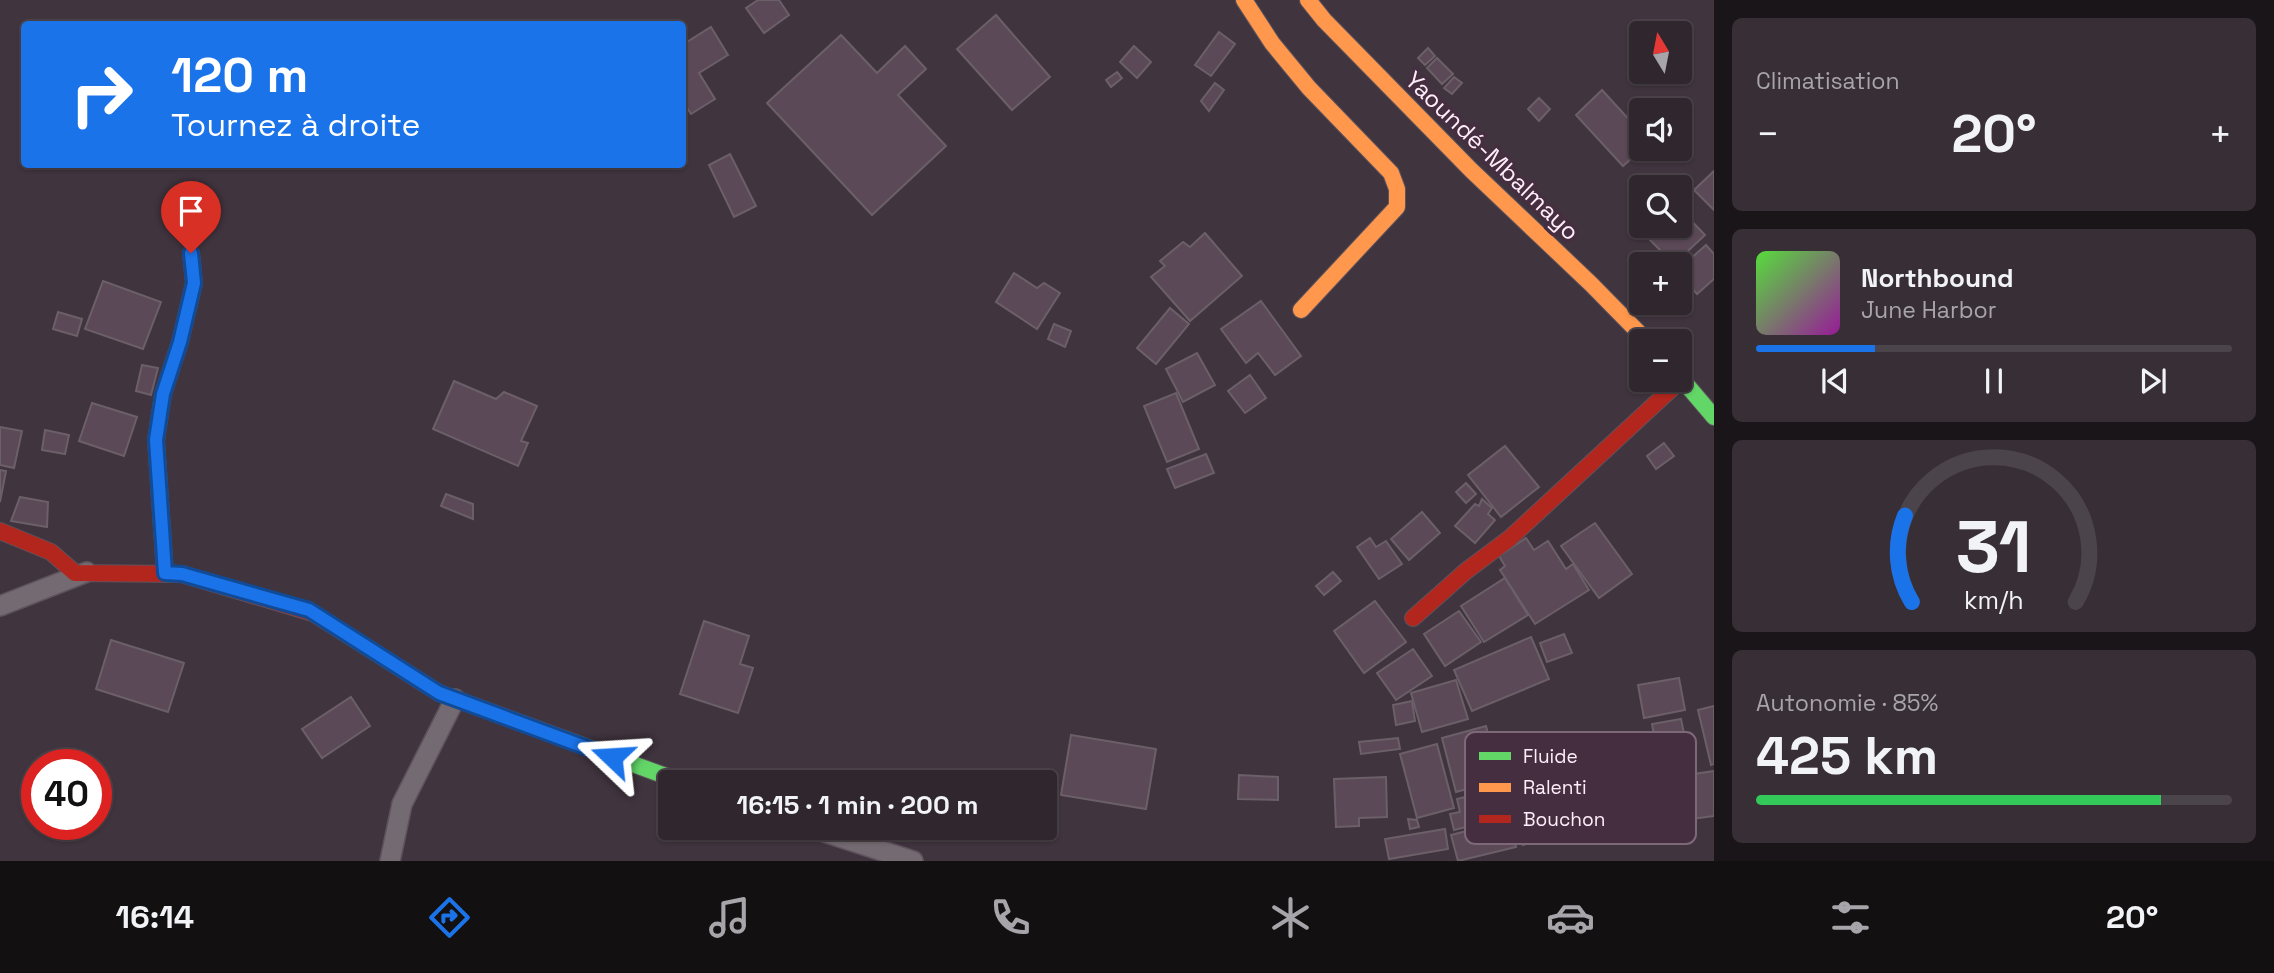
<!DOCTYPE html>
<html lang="fr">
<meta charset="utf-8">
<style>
body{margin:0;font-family:"Space Grotesk",sans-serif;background:#382f36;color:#f1f3f6;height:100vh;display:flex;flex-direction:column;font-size:26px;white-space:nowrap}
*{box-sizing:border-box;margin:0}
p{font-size:23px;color:#a8a5aa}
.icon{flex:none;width:38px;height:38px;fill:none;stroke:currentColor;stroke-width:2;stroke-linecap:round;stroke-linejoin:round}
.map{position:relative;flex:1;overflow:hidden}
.details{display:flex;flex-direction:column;gap:18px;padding:18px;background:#1a1519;width:560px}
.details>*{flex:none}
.top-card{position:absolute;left:21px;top:21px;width:665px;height:147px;border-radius:7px;box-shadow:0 2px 5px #0004,0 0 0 2px #4b444a;background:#1a73e8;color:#fff;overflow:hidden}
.needle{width:46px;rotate:350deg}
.tools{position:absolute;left:1629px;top:21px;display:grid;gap:14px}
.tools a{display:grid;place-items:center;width:63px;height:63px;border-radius:7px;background:#30272e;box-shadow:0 2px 5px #0004,0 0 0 2px #4b444a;font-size:35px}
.speed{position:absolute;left:21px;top:749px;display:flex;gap:14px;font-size:35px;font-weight:700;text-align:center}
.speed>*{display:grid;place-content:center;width:91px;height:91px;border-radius:50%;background:#30272e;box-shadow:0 2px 5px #0004,0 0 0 2px #4b444a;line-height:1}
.speed .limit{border:10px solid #d22;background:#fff;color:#111}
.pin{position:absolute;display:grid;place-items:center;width:60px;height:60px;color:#fff;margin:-72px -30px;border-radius:50% 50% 50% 0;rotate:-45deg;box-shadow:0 0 7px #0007}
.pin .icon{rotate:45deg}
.me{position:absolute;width:77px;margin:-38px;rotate:290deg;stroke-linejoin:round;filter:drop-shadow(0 0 5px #0008)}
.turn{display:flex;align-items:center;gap:24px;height:147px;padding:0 35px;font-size:32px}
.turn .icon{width:91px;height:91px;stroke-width:2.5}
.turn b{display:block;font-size:49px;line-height:60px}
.big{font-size:52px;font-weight:700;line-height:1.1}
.details .tile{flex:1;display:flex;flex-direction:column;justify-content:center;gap:10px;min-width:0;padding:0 24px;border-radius:10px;background:#382f36}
.details .dial{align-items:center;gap:0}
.dial svg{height:182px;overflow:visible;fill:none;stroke:#4b444a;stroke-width:7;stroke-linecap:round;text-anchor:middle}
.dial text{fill:#f1f3f6;stroke:none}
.song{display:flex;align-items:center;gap:21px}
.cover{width:84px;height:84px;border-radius:10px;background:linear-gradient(135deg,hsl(110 70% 55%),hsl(300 70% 35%))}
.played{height:7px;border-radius:4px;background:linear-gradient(90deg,#1a73e8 25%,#4b444a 25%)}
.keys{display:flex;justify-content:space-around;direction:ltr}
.heat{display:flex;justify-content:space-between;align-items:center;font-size:38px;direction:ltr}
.charge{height:10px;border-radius:5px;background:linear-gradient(90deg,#34c759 85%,#4b444a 0)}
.trip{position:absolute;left:658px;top:770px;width:399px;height:70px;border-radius:7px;background:#30272e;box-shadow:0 2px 5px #0004,0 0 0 2px #4b444a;font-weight:700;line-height:70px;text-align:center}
.dock{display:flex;height:112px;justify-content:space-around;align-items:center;background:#131012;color:#a8a5aa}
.dock .icon{width:49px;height:49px}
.dock .selected{color:#1a73e8}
.dock b{font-size:32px;color:#f1f3f6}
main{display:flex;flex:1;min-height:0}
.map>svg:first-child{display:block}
.building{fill:#5c4958;stroke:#6b5f68;stroke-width:2}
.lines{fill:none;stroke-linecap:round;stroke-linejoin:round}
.street-casing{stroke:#5e535c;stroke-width:22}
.fast-casing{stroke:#5e535c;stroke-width:18}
.slow-casing{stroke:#5e535c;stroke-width:18}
.jam-casing{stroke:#5e535c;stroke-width:18}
.street{stroke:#746a71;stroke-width:19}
.fast{stroke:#63d668;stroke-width:16}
.slow{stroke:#ff974d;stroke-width:16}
.jam{stroke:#b3261e;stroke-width:16}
.route-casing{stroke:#114b97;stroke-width:18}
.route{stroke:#1a73e8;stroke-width:12}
.labels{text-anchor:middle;stroke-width:7;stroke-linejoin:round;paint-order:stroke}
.street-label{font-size:24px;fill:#feeefa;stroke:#462e41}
.key{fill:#462e41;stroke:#7d6878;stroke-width:2}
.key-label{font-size:19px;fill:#feeefa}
</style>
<main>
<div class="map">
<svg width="1714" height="861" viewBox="0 0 1714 861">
<rect width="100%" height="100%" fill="#40343e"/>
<g class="building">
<path d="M758 0H779L789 15 764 33 746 8Z"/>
<path d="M996 15 1050 77 1012 110 957 49Z"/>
<path d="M711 27 728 55 699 73 715 99 691 114 682 100V45Z"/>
<path d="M1219 32 1235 44 1211 76 1195 65Z"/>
<path d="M841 35 877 73 905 46 926 69 898 95 946 146 872 215 767 103Z"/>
<path d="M1134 46 1151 62 1137 78 1120 62Z"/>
<path d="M1428 48 1435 56 1425 65 1418 58Z"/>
<path d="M1437 58 1453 74 1442 84 1427 68Z"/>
<path d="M1117 72 1122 78 1111 87 1106 80Z"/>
<path d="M1454 77 1462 83 1452 94 1444 88Z"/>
<path d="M1215 83 1224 90 1209 111 1201 101Z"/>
<path d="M1602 90 1633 124 1642 117V149L1623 166 1576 115Z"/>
<path d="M1539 98 1550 109 1539 121 1528 109Z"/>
<path d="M730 154 756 206 734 217 709 165Z"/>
<path d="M1714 171V210L1694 190Z"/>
<path d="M1680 209 1705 235 1674 264 1647 237 1659 226H1680Z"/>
<path d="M1205 233 1242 276 1190 321 1151 277 1165 266 1160 261 1183 242 1190 247Z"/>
<path d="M1706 245 1714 254V279L1697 294 1680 275V268Z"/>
<path d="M1014 273 1037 288 1044 283 1060 293 1037 329 996 302Z"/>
<path d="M103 281 161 302 143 349 85 329Z"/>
<path d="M1261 301 1301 356 1275 375 1258 353 1246 363 1221 329Z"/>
<path d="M1170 308 1189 324 1156 364 1137 348Z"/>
<path d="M58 312 82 319 77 336 53 329Z"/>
<path d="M1054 324 1071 331 1065 347 1048 339Z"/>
<path d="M1197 353 1215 385 1183 402 1166 369Z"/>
<path d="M142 365 158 368 151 395 136 391Z"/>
<path d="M1250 375 1266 398 1245 413 1228 391Z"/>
<path d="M454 381 496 399 504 392 537 406 521 441 528 443 518 466 433 429Z"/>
<path d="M1176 393 1199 449 1167 462 1144 406Z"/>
<path d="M92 403 137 417 124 456 79 441Z"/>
<path d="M0 427 22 431 14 468 0 465Z"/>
<path d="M45 430 69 435 65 454 42 450Z"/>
<path d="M1664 443 1674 456 1656 469 1647 456Z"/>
<path d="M1505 446 1539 487 1501 517 1468 475Z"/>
<path d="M1206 454 1214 473 1175 488 1167 469Z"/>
<path d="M0 470 6 471 0 502Z"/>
<path d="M1466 483 1476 494 1466 503 1456 492Z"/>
<path d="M446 494 473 504V519L441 506Z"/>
<path d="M20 497 48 502 47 527 11 521Z"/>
<path d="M1482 499 1492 508 1488 514 1495 520 1475 543 1455 526 1475 504 1479 506Z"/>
<path d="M1422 512 1440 533 1409 560 1391 539Z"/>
<path d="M1595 523 1632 574 1599 598 1561 546Z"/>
<path d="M1370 538 1376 547 1386 541 1402 564 1379 579 1357 547Z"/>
<path d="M1526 538 1534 550 1548 541 1566 569 1573 564 1589 590 1535 624 1500 570 1505 566 1499 556Z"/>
<path d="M1333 572 1341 581 1324 595 1316 586Z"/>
<path d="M1505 578 1528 615 1484 642 1461 606Z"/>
<path d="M1375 601 1406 642 1364 673 1334 631Z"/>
<path d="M1459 611 1481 642 1445 666 1424 634Z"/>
<path d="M704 621 749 636 740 664 753 668 738 713 680 694Z"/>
<path d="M1564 634 1572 653 1547 662 1540 643Z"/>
<path d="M1531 637 1549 679 1472 711 1454 670Z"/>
<path d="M111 640 184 663 168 712 96 689Z"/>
<path d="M1413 649 1432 676 1396 700 1377 673Z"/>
<path d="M1679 678 1685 710 1644 718 1638 685Z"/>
<path d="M1456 680 1468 719 1422 732 1411 693Z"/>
<path d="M351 697 370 726 322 758 302 729Z"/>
<path d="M1412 701 1415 721 1396 725 1393 705Z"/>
<path d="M1714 706V764L1711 765 1698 710Z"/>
<path d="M1681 719 1687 748 1657 753 1652 724Z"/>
<path d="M1486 726 1500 780 1456 792 1442 738Z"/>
<path d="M1071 735 1156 749 1146 809 1061 795Z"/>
<path d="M1398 738 1400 749 1361 754 1359 742Z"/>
<path d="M1437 744 1454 808 1417 818 1400 754Z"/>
<path d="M1691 763 1693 774 1714 771V816L1669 822 1662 767Z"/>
<path d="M1239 775 1278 777V800L1238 799Z"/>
<path d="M1386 777 1387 817 1359 818V826L1336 827 1334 779Z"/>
<path d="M1502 788 1509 816 1454 830 1450 814 1460 812 1457 799Z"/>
<path d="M1535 812 1543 838 1523 845 1514 819Z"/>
<path d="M1408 819 1417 820 1419 827 1410 829Z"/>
<path d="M1509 820 1516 847 1458 861 1451 835Z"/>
<path d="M1445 829 1448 849 1389 859 1385 839Z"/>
</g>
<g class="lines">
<g class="street-casing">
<g id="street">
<path d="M0 606 87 572"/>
<path d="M812 828 913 861"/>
<path d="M390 861 402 804 455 699"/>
</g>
</g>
<g class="fast-casing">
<g id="fast">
<path d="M1680 377 1714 417"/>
<path d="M313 613 439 693 682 782"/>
</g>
</g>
<g class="slow-casing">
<g id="slow">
<path d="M1244 0 1272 43 1309 88 1391 173 1397 189V207L1301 310"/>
<path d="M1308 0 1324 20 1471 170 1591 284 1647 341"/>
<path d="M165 573 156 440 163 394 180 342 194 283 191 253"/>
</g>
</g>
<g class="jam-casing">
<g id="jam">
<path d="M0 531 51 552 75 573 182 574 313 613"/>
<path d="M1413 618 1466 571 1510 538 1682 379"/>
</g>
</g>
<use href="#street" class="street"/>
<use href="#fast" class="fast"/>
<use href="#slow" class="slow"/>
<use href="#jam" class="jam"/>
</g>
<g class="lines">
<g class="route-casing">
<path id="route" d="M191 253 194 283 180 342 163 394 156 440 165 573 182 574 309 610 439 693 612 757"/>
</g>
<use href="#route" class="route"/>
</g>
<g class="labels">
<g class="street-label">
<text transform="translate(1492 156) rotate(44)" y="8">Yaoundé-Mbalmayo</text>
</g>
</g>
<rect x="1465" y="732" width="231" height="112" rx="10" class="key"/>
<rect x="1479" y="752" width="32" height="8" fill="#63d668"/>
<rect x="1479" y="783" width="32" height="9" fill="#ff974d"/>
<rect x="1479" y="815" width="32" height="8" fill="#b3261e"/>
<g class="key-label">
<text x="1523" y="763">Fluide</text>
<text x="1523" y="794">Ralenti</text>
<text x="1523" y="826">Bouchon</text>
</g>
</svg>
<div class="tools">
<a><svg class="needle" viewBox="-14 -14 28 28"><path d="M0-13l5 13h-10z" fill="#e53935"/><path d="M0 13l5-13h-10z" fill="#a8a5aa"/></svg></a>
<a><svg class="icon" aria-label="sound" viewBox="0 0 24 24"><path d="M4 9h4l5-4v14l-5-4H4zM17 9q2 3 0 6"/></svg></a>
<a><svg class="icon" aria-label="search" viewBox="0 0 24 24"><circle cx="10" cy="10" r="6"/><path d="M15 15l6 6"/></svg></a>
<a>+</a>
<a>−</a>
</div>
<div class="speed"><div class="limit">40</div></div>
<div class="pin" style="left:191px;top:253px;background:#d93025"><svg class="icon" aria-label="arrive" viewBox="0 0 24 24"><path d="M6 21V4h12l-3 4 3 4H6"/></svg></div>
<svg class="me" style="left:612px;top:757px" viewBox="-20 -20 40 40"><path d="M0-17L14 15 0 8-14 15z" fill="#1a73e8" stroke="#fff" stroke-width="4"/></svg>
<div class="trip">16:15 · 1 min · 200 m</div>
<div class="top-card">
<div class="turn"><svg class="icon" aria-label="right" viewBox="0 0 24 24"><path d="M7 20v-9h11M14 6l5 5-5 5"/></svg><div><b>120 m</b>Tournez à droite</div></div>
</div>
</div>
<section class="details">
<div class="tile"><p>Climatisation</p>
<div class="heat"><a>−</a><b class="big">20°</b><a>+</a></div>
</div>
<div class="tile">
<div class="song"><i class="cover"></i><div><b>Northbound</b><p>June Harbor</p></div></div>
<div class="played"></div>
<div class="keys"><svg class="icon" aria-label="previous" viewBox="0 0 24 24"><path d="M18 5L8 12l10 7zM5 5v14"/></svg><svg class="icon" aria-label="pause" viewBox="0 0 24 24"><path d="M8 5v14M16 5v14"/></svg><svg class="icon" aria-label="next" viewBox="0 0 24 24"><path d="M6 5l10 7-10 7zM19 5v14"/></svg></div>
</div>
<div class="tile dial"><svg viewBox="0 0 100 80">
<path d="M14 69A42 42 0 1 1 86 69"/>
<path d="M14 69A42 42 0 0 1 11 31" stroke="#1a73e8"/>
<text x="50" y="56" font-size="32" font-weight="700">31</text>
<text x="50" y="72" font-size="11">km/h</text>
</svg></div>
<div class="tile"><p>Autonomie · 85%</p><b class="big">425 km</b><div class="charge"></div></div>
</section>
</main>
<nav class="dock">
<b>16:14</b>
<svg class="icon selected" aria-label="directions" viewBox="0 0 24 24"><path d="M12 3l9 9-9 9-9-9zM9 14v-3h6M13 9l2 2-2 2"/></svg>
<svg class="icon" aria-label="music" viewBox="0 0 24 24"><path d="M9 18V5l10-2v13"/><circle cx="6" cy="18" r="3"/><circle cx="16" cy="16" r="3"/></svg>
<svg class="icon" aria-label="phone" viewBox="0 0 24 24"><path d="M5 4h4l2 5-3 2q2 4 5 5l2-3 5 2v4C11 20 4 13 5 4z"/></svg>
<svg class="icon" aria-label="climate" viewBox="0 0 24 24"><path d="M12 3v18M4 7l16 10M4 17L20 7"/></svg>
<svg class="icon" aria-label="car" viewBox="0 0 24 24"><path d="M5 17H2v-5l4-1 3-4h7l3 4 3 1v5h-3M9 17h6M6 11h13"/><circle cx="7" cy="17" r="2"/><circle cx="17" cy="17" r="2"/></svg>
<svg class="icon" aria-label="filters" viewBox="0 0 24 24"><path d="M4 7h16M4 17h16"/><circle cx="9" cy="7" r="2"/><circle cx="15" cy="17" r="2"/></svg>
<b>20°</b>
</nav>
